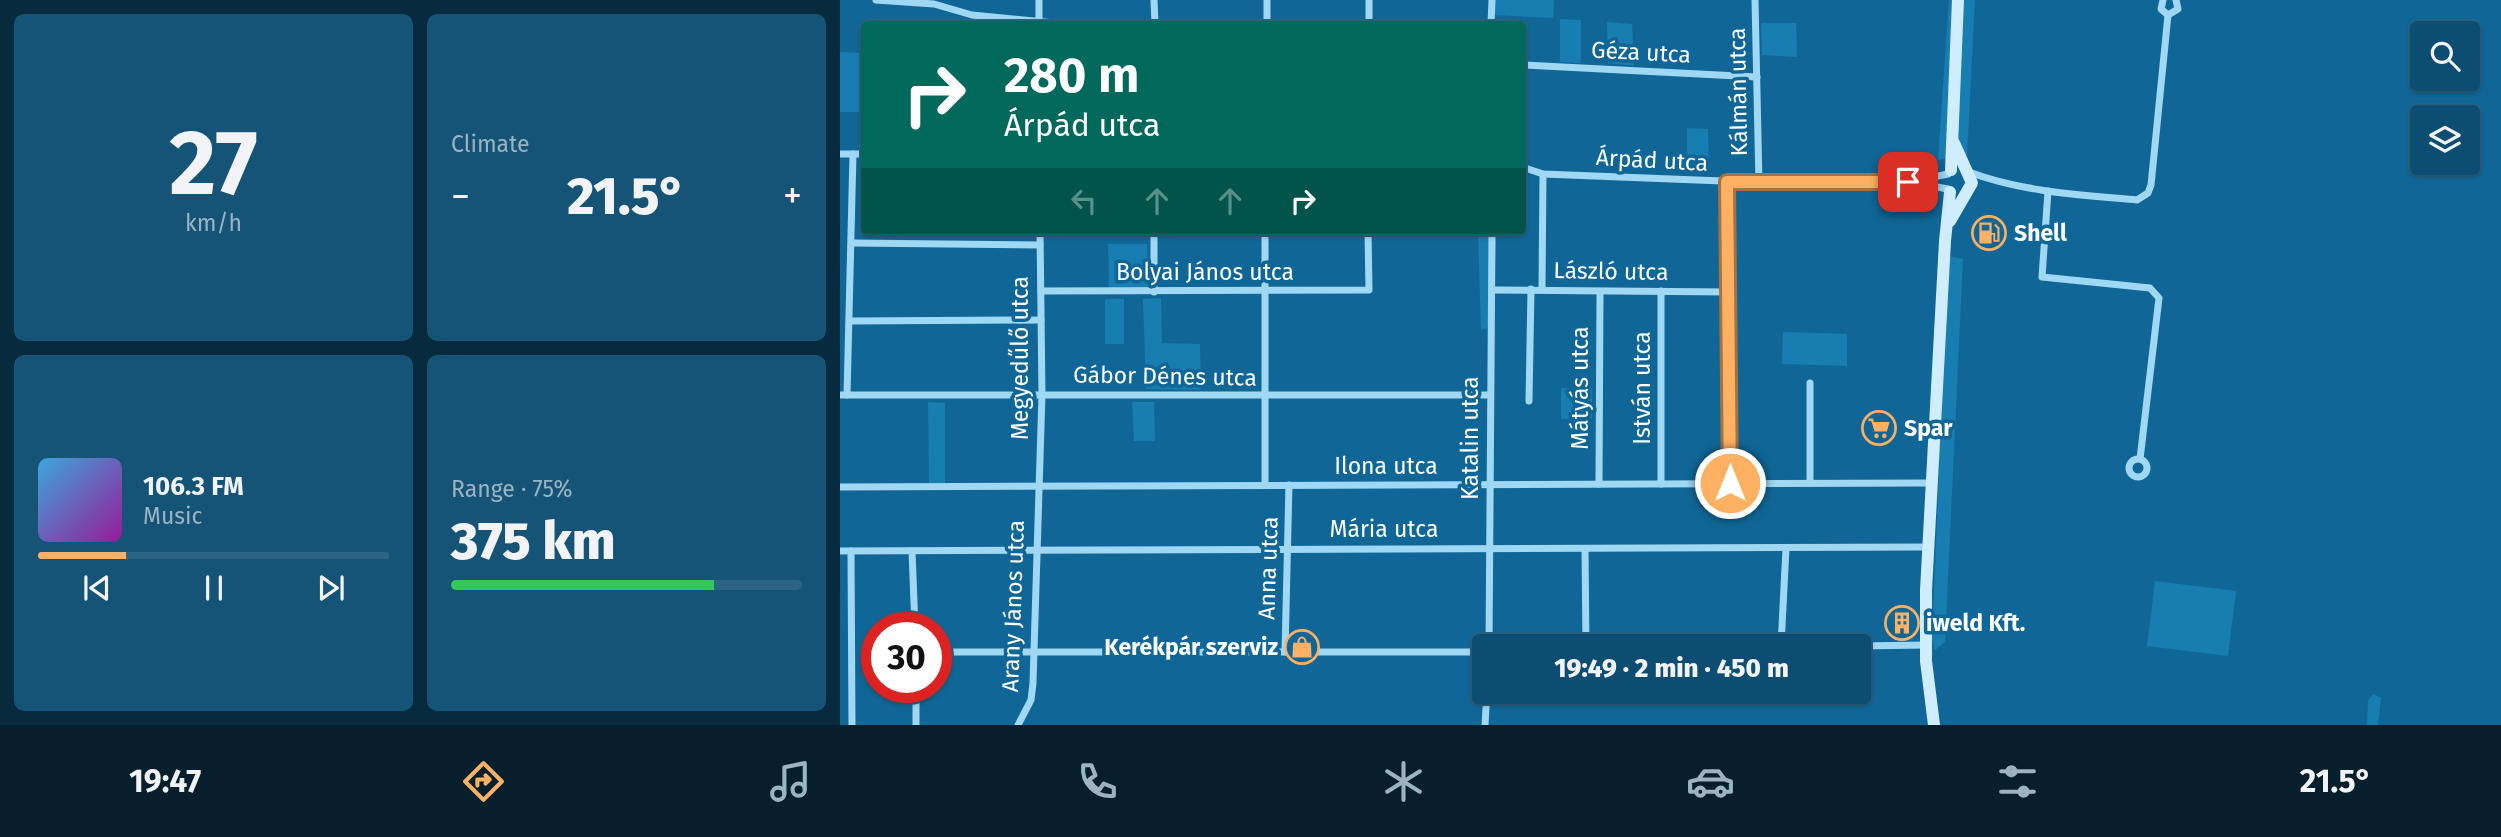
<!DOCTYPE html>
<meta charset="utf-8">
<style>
body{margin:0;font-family:"Fira Sans",sans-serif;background:#155476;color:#f1f3f6;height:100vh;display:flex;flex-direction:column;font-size:26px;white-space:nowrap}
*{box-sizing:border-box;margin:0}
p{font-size:23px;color:#9ab4c3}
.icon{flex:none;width:38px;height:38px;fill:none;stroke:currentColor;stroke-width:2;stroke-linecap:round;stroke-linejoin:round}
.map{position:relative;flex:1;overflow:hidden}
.side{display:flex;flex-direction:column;gap:14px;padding:14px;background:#072a3e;width:840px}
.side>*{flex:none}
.guide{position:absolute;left:21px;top:21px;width:665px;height:214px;border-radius:7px;box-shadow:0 2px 5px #0004,0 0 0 2px #2c6484;background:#00695c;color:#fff;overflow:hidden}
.buttons{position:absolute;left:1570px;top:21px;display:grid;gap:14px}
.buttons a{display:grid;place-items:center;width:70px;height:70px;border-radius:7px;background:#0c4d71;box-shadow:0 2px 5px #0004,0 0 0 2px #2c6484;font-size:35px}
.speed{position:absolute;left:21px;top:612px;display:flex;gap:14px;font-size:35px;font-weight:700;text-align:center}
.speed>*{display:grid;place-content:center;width:91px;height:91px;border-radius:50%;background:#0c4d71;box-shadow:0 2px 5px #0004,0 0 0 2px #2c6484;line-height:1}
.speed .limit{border:10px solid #d22;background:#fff;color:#111}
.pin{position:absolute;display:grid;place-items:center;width:60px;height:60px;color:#fff;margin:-30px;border-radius:14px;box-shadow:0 4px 10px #0006}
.me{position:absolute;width:77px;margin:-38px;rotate:0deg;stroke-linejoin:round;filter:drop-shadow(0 0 5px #0008)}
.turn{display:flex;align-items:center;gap:24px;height:147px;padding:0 28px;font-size:32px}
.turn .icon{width:91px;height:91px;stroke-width:2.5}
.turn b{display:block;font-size:49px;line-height:60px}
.lanes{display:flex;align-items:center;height:66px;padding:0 28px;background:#0003;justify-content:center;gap:35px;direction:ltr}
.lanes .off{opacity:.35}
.big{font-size:52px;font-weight:800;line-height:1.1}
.side .widget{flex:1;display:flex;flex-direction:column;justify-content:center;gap:10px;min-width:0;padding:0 24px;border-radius:10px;background:#155476}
.side .dial{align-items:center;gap:0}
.dial b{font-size:91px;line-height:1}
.song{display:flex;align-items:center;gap:21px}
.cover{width:84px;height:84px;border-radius:10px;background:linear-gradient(135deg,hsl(200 70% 55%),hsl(300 70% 35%))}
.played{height:7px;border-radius:4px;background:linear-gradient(90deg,#ffb163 25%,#2c6484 25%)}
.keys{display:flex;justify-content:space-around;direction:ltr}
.heat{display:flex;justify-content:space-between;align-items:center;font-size:38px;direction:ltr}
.charge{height:10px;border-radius:5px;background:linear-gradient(90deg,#34c759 75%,#2c6484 0)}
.side .tiles{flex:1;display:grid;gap:14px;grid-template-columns:repeat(2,1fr)}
.trip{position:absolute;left:632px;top:634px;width:399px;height:70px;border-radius:7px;background:#0c4d71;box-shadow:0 2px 5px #0004,0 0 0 2px #2c6484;font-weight:800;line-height:70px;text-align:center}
.tab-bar{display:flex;height:112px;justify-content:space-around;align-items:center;background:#051f2d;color:#9ab4c3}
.tab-bar .icon{width:49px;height:49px}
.tab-bar .current{color:#ffb163}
.tab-bar b{font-size:32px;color:#f1f3f6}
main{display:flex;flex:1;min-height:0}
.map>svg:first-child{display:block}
.green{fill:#187db1}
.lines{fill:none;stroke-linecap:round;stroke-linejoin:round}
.minor{stroke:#a0d8f4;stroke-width:7}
.secondary{stroke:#d0edfd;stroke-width:12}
.route-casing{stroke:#a67340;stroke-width:18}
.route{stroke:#ffb163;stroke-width:12}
.labels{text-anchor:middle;stroke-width:7;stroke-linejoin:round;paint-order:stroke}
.street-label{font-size:23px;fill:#fff;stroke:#106797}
.poi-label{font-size:23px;font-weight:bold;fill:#fff;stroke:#106797;text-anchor:start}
</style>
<main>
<section class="side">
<div class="tiles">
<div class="widget dial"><b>27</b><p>km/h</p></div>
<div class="widget"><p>Climate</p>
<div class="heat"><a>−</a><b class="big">21.5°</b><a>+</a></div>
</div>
<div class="widget">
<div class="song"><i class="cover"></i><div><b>106.3 FM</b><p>Music</p></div></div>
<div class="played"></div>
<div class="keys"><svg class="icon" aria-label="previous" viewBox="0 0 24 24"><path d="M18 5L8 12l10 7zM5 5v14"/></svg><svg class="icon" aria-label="pause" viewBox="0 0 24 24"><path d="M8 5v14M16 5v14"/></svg><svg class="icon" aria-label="next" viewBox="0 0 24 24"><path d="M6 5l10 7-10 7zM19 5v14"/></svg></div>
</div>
<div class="widget"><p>Range · 75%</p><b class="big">375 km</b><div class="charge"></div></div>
</div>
</section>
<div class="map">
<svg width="1661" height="725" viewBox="0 0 1661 725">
<rect width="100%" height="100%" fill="#106797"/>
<g class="green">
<path d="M654 0H714L713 18 653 15Z"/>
<path d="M1109 0H1135L1127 156 1098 160Z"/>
<path d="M720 19 741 20V63L720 62Z"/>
<path d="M767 22 792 24 794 66 768 63Z"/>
<path d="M921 23H956L957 57 922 55Z"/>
<path d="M0 52 24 53V112H0Z"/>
<path d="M847 128 868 129 869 174 847 173Z"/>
<path d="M638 231H656L655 285 647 329 641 330Z"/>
<path d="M268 244H307L309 289H269Z"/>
<path d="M1108 256 1123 259 1105 642 1095 650 1092 640Z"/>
<path d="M321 298 322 343 360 344 361 390 306 389 303 299Z"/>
<rect x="265" y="299" width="19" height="45"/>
<path d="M943 332 1007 334V366L942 364Z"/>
<rect x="721" y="388" width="31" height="31"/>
<path d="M88 402 105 403V483H89Z"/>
<path d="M292 402H314L315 441H294Z"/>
<path d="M1315 581 1396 591 1388 656 1307 646Z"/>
<path d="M1533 694 1541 698 1538 725H1527L1528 701Z"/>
</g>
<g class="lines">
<g class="minor">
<path d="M36 0 94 4 132 15 225 24"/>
<path d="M314 0 315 24"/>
<path d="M915 0 919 184"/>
<path d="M1323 0 1321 9 1328 15"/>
<path d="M1328 15 1338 9 1336 0"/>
<path d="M199 24V0"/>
<path d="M427 24V0"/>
<path d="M529 24V0"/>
<path d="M651 24 652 0"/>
<path d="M682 65 917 77"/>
<path d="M0 154H24"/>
<path d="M682 167 703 174 961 184 1068 182 1108 174"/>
<path d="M1129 172C1182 192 1241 195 1297 200L1308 193 1311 185 1328 15"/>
<path d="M887 182 890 483"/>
<path d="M1075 183 1108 189"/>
<path d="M1208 191 1202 277 1310 288 1319 298 1300 459"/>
<path d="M425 231V485"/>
<path d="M12 243 200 245"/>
<path d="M702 289 703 174"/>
<path d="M653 290 889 292"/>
<path d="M201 291 529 290 528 231"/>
<path d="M821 291V484"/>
<path d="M314 292V231"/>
<path d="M10 321 201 320"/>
<path d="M0 395H649"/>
<path d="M7 395 13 154"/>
<path d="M689 401 691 289"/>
<circle cx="1298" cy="468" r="9"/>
<path d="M970 483V383"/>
<path d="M759 484 760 292"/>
<path d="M0 487 1092 483"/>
<path d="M745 549 746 646"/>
<path d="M0 551 1088 547"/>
<path d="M11 551 12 725"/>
<path d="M72 551 75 628"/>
<path d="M649 646 652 231"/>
<path d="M941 646 946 548"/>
<path d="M1018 646 1086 645"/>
<path d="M96 652H644"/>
<path d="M445 652 449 485"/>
<path d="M76 688V725"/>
<path d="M178 725 191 700 193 683 202 394 200 231"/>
<path d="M645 725 647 691"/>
</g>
<g class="secondary">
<path d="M1111 170 1118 0"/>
<path d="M1110 221 1132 183 1114 143"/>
<path d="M1094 725 1086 661V590L1105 241 1110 192"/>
</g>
</g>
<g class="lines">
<g class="route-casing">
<path id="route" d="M890 483 887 182H1068"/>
</g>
<use href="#route" class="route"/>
</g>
<defs>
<g id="fuel-ring" transform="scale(1.75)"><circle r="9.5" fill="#106797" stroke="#ffb163" stroke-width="1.5"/><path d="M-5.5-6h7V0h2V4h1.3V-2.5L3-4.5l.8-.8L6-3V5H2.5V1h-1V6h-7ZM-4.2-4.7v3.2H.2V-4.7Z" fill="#ffb163"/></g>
<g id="supermarket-ring" transform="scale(1.75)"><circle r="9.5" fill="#106797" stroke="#ffb163" stroke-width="1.5"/><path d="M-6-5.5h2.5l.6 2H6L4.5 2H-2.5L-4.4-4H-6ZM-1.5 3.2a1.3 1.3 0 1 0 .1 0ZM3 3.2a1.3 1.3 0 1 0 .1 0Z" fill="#ffb163"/></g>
<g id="building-ring" transform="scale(1.75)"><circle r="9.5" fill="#106797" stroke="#ffb163" stroke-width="1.5"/><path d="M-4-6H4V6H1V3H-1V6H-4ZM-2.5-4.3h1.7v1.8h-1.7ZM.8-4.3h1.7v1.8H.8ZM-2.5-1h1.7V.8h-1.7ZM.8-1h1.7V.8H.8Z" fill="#ffb163"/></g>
<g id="shop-ring" transform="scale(1.75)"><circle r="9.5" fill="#106797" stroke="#ffb163" stroke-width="1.5"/><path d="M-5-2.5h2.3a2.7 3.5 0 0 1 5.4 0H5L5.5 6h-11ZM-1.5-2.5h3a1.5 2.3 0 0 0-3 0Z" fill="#ffb163"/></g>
</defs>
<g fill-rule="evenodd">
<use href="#fuel-ring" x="1149" y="233"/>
<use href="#supermarket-ring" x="1039" y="428"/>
<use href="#building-ring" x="1062" y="623"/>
<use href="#shop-ring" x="462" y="647"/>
</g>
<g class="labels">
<g class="street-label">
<text transform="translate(801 52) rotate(3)" y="8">Géza utca</text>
<text transform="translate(898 92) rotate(-91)" y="8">Kálmán utca</text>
<text transform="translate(812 160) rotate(3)" y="8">Árpád utca</text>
<text transform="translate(771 271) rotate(1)" y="8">László utca</text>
<text x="365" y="280">Bolyai János utca</text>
<text transform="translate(180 358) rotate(-90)" y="8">Megyedűlő utca</text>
<text transform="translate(325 376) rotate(1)" y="8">Gábor Dénes utca</text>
<text transform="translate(740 388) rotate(-90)" y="8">Mátyás utca</text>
<text transform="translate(802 388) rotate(-90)" y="8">István utca</text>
<text transform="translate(630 438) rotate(-90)" y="8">Katalin utca</text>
<text x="546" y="474">Ilona utca</text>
<text x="544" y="537">Mária utca</text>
<text transform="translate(428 568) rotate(-88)" y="8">Anna utca</text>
<text transform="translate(173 606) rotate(-88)" y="8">Arany János utca</text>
</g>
<g class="poi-label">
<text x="1174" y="241">Shell</text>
<text x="1064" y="436">Spar</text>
<text x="1086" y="631">iweld Kft.</text>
<text x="438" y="655" text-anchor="end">Kerékpár szerviz</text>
</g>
</g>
</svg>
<div class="buttons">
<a><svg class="icon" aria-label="search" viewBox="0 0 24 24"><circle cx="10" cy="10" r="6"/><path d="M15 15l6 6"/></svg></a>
<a><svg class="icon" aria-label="layers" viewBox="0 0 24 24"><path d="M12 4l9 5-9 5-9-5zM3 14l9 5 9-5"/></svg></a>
</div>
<div class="speed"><div class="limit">30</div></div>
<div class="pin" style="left:1068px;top:182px;background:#d93025"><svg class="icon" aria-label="arrive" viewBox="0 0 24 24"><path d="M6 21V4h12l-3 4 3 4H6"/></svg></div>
<svg class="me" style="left:890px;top:483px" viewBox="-20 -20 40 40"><circle r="17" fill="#ffb163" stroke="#fff" stroke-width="3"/><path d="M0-11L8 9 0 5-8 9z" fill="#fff"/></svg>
<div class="trip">19:49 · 2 min · 450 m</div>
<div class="guide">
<div class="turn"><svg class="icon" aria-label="right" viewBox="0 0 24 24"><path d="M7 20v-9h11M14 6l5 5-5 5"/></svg><div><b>280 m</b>Árpád utca</div></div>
<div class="lanes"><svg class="icon off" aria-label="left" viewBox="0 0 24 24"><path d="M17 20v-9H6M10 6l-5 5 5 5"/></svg><svg class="icon off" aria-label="ahead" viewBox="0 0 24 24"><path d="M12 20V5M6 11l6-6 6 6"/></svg><svg class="icon off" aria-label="ahead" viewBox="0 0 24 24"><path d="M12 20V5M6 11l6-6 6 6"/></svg><svg class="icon" aria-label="right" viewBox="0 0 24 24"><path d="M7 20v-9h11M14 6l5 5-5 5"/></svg></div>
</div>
</div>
</main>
<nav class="tab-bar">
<b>19:47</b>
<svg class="icon current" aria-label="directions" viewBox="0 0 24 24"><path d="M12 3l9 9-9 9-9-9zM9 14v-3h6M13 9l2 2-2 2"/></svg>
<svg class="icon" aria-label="music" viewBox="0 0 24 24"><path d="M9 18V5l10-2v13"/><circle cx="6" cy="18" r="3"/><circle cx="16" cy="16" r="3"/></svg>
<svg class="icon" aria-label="phone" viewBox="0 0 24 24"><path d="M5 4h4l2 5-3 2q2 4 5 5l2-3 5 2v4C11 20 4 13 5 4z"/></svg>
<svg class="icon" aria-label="climate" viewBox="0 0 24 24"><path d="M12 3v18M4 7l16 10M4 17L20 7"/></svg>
<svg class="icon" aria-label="car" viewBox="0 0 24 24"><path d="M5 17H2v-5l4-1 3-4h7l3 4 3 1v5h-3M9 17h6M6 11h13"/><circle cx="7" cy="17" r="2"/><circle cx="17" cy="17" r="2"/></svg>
<svg class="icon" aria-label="filters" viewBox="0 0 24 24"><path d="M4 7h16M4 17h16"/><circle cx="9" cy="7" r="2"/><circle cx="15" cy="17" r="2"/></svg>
<b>21.5°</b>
</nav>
